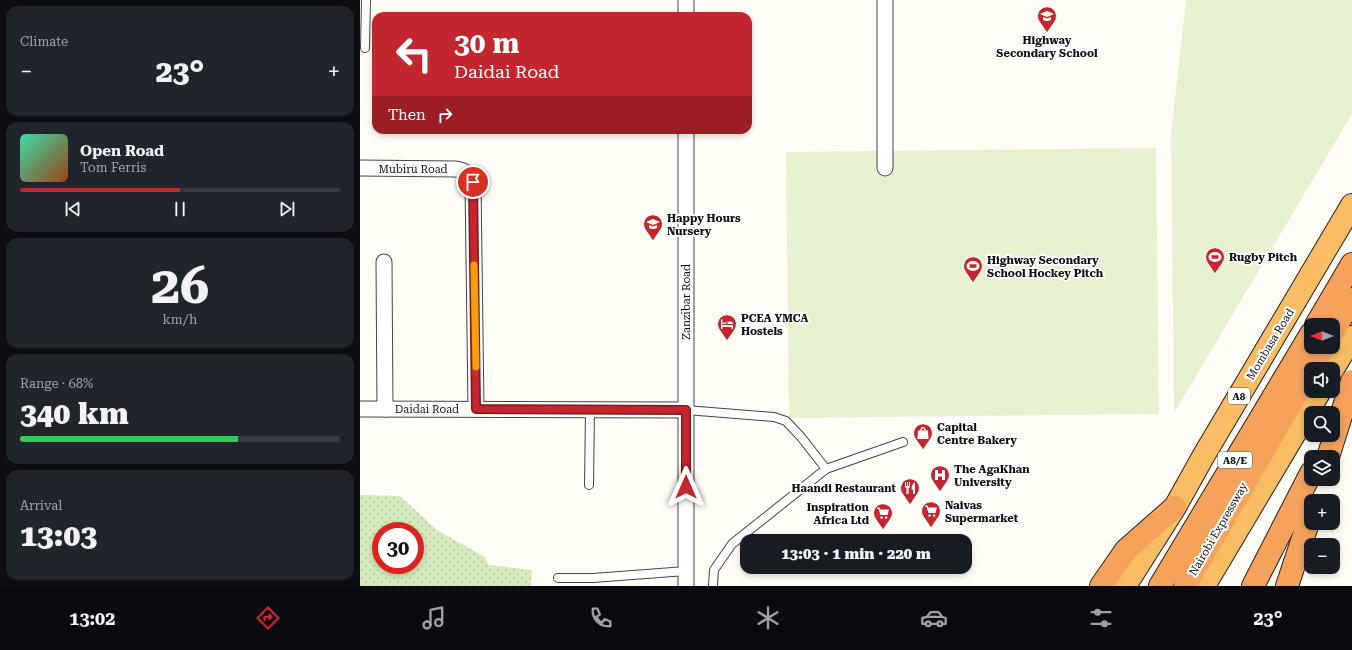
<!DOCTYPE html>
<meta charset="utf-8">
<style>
body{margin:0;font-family:"Roboto Serif",serif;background:#20242c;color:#f1f3f6;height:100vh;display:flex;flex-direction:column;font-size:15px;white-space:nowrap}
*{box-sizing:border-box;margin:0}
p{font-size:13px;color:#9ea1a6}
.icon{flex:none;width:22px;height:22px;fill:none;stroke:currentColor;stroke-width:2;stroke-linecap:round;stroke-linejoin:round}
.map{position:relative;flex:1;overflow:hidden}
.details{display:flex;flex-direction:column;gap:6px;padding:6px;background:#0d0f14;width:360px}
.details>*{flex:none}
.banner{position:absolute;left:12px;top:12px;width:380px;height:122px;border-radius:12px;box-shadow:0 2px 6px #0003;background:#c4262e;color:#fff;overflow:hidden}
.needle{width:26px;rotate:270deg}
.controls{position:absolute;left:944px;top:318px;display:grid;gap:8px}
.controls a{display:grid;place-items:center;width:36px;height:36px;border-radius:8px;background:#171b24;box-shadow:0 2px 6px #0003;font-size:20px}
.speed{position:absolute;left:12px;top:522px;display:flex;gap:8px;font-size:20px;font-weight:700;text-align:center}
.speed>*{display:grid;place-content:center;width:52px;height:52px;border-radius:50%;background:#171b24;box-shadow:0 2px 6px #0003;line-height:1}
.speed .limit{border:6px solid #d22;background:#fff;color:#111}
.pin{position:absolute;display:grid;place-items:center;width:34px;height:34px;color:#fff;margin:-17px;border:2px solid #fff;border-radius:50%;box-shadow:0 1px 4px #0007}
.me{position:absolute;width:44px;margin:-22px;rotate:0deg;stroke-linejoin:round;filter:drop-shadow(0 0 3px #0008)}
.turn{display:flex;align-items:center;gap:14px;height:84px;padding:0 16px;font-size:18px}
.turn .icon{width:52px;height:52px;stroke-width:2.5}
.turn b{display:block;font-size:28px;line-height:34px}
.then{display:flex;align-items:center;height:38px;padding:0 16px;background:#0003;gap:8px;font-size:15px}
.big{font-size:30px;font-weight:800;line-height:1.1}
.details .widget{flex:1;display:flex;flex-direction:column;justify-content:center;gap:6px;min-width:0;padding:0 14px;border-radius:12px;background:#20242c}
.details .dial{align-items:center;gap:0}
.dial b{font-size:52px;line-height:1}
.song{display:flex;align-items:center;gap:12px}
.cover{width:48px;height:48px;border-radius:6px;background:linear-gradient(135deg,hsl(160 70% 55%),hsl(20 70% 35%))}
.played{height:4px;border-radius:2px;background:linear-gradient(90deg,#c4262e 50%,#363941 50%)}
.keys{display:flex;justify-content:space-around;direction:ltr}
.heat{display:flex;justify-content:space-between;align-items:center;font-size:22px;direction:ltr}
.charge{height:6px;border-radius:3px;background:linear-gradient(90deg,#34c759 68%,#363941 0)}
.trip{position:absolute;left:380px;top:534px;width:232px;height:40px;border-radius:12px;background:#171b24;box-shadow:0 2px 6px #0003;font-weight:800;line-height:40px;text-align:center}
.dock{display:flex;height:64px;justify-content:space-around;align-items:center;background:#090b0e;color:#9ea1a6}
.dock .icon{width:28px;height:28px}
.dock .current{color:#c4262e}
.dock b{font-size:18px;color:#f1f3f6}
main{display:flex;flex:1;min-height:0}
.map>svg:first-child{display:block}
.grass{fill:url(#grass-dots);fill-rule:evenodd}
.pitch{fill:#e6f2cf}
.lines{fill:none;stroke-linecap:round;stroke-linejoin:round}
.service-casing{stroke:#444;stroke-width:10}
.minor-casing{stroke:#444;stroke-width:17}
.trunk-casing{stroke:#222;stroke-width:24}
.motorway-casing{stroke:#222;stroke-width:24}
.service{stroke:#fff;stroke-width:8}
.minor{stroke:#fff;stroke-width:15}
.trunk{stroke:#f7bc64;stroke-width:22}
.motorway{stroke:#f5a25d;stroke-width:22}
.motorway-bridge-casing{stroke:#222;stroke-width:24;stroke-linecap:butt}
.motorway-bridge{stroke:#f5a25d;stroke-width:22}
.route-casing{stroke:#7f191e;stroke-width:10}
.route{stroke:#c4262e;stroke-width:7}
.slow{stroke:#f59e0b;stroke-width:7}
.labels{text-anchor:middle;stroke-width:4;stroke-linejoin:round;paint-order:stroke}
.shield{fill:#fff;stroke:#585858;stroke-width:1}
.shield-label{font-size:10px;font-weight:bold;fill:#111}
.poi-label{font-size:11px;font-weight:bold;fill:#111;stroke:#fff;text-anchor:start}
.street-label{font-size:11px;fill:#111;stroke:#fff}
</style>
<main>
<section class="details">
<div class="widget"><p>Climate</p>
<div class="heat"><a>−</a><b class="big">23°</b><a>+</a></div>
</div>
<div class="widget">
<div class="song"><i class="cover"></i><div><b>Open Road</b><p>Tom Ferris</p></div></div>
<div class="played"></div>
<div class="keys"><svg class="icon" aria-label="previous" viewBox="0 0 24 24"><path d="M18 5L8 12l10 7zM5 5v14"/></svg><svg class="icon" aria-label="pause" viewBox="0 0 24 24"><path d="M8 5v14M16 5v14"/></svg><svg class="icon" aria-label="next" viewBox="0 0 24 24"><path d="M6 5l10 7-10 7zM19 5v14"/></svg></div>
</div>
<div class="widget dial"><b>26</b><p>km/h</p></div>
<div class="widget"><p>Range · 68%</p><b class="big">340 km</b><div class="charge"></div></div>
<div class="widget"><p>Arrival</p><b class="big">13:03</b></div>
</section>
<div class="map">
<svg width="992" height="586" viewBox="0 0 992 586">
<defs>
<pattern id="grass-dots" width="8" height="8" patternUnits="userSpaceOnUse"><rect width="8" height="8" fill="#d5ebbd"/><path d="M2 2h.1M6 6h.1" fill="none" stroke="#b6c8a1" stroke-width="1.8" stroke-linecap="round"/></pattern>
</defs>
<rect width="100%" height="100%" fill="#fffdf5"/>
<path class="grass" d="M0 495 40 496 77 530 125 557 129 565 172 570 171 586H0ZM21 531H55V565H21Z"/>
<g class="pitch">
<path d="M826 0H992V114L814 413 811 134Z"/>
<path d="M796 148 799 414 429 418 426 152Z"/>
</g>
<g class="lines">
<g class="service-casing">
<g id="service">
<path d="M5 48 6 0"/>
<path d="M326 410 414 417 426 421 441 437 466 469 372 544 354 570 353 586"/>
<path d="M466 469 543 442"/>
<path d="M229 485 230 410"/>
<path d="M198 578H233L326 571"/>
</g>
</g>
<g class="minor-casing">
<g id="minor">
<path d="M326 0V16"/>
<path d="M326 130V586"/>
<path d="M0 168 95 169C104 170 110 173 113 182L116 409"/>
<path d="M525 168V0"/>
<path d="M24 262 25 409"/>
<path d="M0 409 326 410"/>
</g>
</g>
<g class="trunk-casing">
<g id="trunk">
<path d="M973 369 992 337"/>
<path d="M765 586 815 507 844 455 992 205"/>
<path d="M844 586 960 391"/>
</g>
</g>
<g class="motorway-casing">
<g id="motorway">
<path d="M956 325 992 264"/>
<path d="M973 332 992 299"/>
<path d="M741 586 766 550 815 507"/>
<path d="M800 586 951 334"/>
<path d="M825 586 964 347"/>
<path d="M893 586 951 473"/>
<path d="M927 586 951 514"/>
</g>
</g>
<use href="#service" class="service"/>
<use href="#minor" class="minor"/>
<use href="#trunk" class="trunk"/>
<use href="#motorway" class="motorway"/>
<g class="motorway-bridge-casing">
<path id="motorway-bridge" d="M968 457 992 381"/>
</g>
<use href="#motorway-bridge" class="motorway-bridge"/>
</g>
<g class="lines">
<g class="route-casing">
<path id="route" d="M113 182 116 409 326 410V487"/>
</g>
<use href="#route" class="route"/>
<path class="slow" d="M114 265 116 367"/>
</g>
<defs>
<g id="school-pin" transform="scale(1)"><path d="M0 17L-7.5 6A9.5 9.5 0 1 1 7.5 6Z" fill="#c4262e" stroke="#fff"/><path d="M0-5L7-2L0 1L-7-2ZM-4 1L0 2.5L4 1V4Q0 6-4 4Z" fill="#fff"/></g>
<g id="stadium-pin" transform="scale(1)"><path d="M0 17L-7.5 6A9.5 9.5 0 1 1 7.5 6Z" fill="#c4262e" stroke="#fff"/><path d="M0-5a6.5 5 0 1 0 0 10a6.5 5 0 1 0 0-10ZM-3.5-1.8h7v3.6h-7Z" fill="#fff"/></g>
<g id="hotel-pin" transform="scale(1)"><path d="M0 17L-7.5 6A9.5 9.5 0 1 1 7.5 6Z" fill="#c4262e" stroke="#fff"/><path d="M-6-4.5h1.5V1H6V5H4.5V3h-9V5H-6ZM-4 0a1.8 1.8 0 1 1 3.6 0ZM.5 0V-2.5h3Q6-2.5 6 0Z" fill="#fff"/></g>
<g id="shop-pin" transform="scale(1)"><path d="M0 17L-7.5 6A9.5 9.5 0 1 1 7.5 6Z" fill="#c4262e" stroke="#fff"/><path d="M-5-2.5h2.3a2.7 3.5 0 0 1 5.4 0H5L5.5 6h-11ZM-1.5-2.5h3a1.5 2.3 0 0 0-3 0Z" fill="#fff"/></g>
<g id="hospital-pin" transform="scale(1)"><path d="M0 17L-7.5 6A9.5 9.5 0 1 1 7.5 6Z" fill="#c4262e" stroke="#fff"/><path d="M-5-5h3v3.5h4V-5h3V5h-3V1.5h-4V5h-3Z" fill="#fff"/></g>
<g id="restaurant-pin" transform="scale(1)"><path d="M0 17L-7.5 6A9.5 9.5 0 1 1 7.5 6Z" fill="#c4262e" stroke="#fff"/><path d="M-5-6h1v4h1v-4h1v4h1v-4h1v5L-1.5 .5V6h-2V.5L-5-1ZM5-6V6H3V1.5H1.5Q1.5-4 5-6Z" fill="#fff"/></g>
<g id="supermarket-pin" transform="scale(1)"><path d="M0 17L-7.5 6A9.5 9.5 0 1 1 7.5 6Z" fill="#c4262e" stroke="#fff"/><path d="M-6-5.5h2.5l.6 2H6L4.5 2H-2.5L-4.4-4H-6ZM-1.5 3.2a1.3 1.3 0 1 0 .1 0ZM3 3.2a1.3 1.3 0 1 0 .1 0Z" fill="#fff"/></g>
</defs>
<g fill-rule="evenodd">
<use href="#school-pin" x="687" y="16"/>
<use href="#school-pin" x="293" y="224"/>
<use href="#stadium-pin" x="855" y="257"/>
<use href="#stadium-pin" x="613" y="266"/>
<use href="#hotel-pin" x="367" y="324"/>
<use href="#shop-pin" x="563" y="433"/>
<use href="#hospital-pin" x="580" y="475"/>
<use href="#restaurant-pin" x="550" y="488"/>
<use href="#supermarket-pin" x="571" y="511"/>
<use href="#supermarket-pin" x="523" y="513"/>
</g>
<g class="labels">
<g class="shield">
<rect x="868" y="388" width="22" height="16" rx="3"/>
<rect x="858" y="452" width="34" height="16" rx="3"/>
</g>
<g class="shield-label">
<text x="879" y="400">A8</text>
<text x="875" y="464">A8/E</text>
</g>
<g class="poi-label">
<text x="687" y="44" text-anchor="middle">Highway<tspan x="687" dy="13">Secondary School</tspan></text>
<text x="307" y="222">Happy Hours<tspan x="307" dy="13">Nursery</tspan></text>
<text x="869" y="261">Rugby Pitch</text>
<text x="627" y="264">Highway Secondary<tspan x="627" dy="13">School Hockey Pitch</tspan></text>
<text x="381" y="322">PCEA YMCA<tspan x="381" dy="13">Hostels</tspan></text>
<text x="577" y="431">Capital<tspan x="577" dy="13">Centre Bakery</tspan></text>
<text x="594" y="473">The AgaKhan<tspan x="594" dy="13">University</tspan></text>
<text x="536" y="492" text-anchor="end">Haandi Restaurant</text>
<text x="585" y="509">Naivas<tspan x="585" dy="13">Supermarket</tspan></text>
<text x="509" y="511" text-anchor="end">Inspiration<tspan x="509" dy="13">Africa Ltd</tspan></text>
</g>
<g class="street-label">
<text x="53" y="173">Mubiru Road</text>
<text transform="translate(326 302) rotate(-90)" y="4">Zanzibar Road</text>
<text transform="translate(910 344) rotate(-59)" y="4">Mombasa Road</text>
<text x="67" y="413">Daidai Road</text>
<text transform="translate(858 529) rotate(-60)" y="4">Nairobi Expressway</text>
</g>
</g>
</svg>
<div class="controls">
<a><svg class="needle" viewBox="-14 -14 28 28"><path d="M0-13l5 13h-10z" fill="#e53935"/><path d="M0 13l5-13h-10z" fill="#9ea1a6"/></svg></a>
<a><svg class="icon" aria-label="sound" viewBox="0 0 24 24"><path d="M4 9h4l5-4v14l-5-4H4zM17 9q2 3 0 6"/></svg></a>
<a><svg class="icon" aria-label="search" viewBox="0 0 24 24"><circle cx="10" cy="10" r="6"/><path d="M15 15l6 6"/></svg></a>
<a><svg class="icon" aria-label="layers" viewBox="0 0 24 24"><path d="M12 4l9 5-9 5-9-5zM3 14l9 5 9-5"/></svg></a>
<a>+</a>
<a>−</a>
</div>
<div class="speed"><div class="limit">30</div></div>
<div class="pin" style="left:113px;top:182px;background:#d93025"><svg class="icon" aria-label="arrive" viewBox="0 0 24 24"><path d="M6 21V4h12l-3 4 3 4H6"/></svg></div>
<svg class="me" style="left:326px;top:487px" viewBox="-20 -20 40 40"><path d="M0-17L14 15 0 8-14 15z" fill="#c4262e" stroke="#fff" stroke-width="4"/></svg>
<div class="trip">13:03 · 1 min · 220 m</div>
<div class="banner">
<div class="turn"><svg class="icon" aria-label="left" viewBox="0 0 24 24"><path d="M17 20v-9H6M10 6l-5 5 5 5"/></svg><div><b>30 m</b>Daidai Road</div></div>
<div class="then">Then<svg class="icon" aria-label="right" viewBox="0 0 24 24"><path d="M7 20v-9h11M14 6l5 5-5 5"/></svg></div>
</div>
</div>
</main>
<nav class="dock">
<b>13:02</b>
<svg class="icon current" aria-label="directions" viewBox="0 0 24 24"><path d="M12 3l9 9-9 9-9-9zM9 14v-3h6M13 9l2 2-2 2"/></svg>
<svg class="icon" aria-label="music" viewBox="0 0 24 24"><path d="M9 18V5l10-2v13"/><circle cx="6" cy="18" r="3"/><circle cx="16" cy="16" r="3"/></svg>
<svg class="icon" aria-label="phone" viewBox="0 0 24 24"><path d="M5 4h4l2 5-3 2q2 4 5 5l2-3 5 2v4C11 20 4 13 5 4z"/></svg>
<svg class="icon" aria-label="climate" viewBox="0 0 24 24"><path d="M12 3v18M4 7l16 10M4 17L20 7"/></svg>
<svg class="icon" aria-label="car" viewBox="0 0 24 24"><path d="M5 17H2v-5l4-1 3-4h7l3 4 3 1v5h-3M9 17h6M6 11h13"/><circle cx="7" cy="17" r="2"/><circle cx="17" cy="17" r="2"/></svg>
<svg class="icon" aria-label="filters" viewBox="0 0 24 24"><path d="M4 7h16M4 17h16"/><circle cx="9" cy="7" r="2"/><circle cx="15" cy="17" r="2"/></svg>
<b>23°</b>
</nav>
